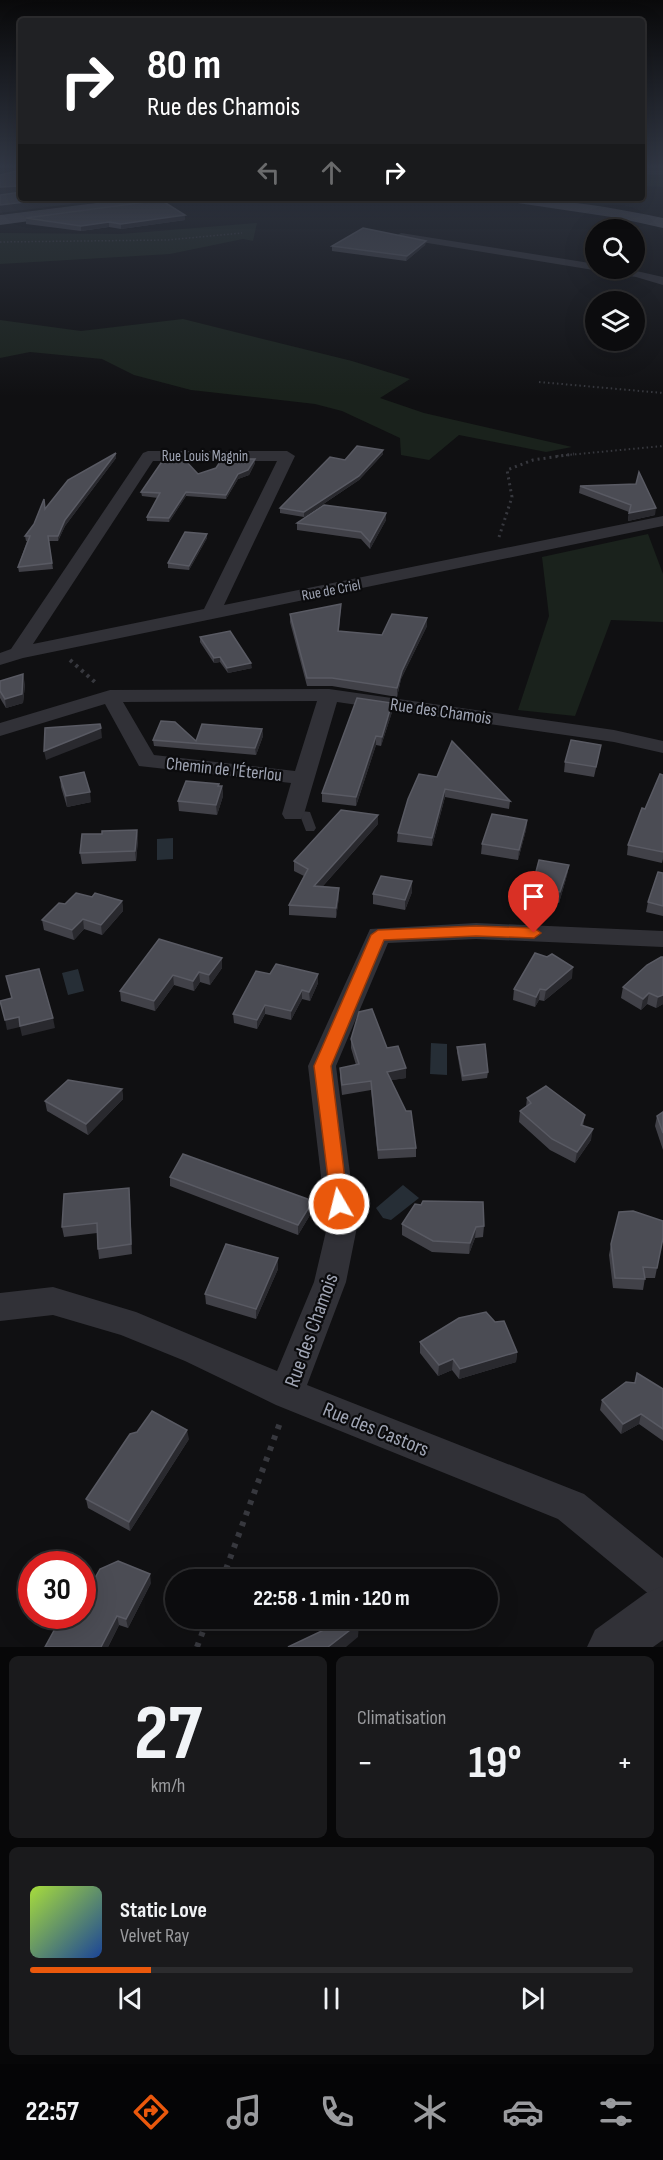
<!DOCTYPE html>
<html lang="fr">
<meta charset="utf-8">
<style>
body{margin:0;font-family:"Sofia Sans Condensed",sans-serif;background:#1a1a1c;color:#f1f3f6;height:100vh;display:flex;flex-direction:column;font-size:22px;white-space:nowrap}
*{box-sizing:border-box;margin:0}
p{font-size:20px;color:#9a9b9e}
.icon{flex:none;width:33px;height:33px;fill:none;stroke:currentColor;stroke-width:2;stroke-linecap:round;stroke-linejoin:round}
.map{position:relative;height:1647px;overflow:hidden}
.drawer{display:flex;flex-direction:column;gap:9px;padding:9px;background:#070708;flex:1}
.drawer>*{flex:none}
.hud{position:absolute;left:18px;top:18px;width:627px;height:183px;border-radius:6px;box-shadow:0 6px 24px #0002,0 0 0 2px #2c2c2e;background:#202124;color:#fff;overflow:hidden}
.fabs{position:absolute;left:585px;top:219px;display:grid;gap:12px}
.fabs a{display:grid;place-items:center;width:60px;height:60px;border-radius:50%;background:#0c0c0e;box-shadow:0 6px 24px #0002,0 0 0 2px #2c2c2e;font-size:30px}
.speed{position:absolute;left:18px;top:1551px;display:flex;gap:12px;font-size:30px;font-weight:700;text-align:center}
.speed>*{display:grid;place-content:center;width:78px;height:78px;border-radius:50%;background:#0c0c0e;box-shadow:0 6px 24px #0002,0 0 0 2px #2c2c2e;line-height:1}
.speed .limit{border:9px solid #d22;background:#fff;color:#111}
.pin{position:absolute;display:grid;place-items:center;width:51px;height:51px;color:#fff;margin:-62px -26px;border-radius:50% 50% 50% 0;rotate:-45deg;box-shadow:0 0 6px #0007}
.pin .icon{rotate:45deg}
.me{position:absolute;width:66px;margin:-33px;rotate:352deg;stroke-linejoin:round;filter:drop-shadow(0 0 4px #0008)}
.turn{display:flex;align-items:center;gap:21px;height:126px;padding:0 30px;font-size:27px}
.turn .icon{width:78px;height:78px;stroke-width:2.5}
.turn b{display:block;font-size:42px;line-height:51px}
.lanes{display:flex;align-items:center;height:57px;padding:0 30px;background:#0003;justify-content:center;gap:30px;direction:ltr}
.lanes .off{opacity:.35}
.big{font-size:45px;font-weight:700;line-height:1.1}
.drawer .widget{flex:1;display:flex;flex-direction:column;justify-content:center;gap:9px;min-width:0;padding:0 21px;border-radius:9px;background:#1a1a1c}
.drawer .dial{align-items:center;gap:0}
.dial b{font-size:78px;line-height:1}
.song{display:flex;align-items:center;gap:18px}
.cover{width:72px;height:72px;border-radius:9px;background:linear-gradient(135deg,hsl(80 70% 55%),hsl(220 70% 35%))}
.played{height:6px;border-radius:3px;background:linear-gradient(90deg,#ea580c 20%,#2c2c2e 20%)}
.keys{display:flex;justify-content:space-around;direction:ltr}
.heat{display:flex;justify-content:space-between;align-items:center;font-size:33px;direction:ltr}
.drawer .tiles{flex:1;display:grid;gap:9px;grid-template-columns:1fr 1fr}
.widget:last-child{grid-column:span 2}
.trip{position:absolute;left:165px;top:1569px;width:333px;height:60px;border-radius:30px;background:#0c0c0e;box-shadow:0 6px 24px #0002,0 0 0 2px #2c2c2e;font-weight:700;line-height:60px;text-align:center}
.dock{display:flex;height:96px;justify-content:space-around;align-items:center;background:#050506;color:#9a9b9e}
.dock .icon{width:42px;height:42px}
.dock .current{color:#ea580c}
.dock b{font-size:27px;color:#f1f3f6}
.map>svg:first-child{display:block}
.built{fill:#1c1c1f}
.green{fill:#1a221c}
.water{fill:#262e36}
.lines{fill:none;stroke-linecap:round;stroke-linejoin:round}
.stream{stroke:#262e36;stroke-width:4}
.path-far4{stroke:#37383e;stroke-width:1.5;stroke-dasharray:1.5 2;stroke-linecap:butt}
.path-far3{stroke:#37383e;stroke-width:2;stroke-dasharray:1.5 3;stroke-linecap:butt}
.path-far2{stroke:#37383e;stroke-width:3;stroke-dasharray:2 4;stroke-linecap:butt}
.path-far1{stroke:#37383e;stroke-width:4;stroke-dasharray:3 4.5;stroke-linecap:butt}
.path{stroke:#37383e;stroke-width:6;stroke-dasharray:4.5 7;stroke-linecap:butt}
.service{fill:#313137;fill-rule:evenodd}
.minor{fill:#313137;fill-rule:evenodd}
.tertiary{fill:#313137;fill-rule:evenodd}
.primary{fill:#4d4e57;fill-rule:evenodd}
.wall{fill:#414148}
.shaded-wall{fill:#29292e}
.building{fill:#4b4c54;stroke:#595a63;stroke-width:1.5}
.route{fill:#ea580c;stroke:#983908;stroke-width:1.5}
.labels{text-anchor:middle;stroke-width:4.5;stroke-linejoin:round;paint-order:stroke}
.far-street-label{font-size:15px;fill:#a0a5b4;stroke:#0b0b0d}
.street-label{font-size:18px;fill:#a0a5b4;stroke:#0b0b0d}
.near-street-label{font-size:21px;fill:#a0a5b4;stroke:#0b0b0d}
</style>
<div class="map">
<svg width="663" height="1647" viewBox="0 0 663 1647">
<rect width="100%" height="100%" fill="#101012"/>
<path class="built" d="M9 166H21V198H134L0 215V169Z"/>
<g class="green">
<path d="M642 166H663V187L642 186Z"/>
<path d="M257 223 253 241 243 239 170 254 0 264V233L121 234Z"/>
<path d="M183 319 352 361 410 379 380 398 424 413 572 447 546 452 459 435 429 460 401 455 400 438 342 411 315 404 191 390 134 375 102 359 30 352 0 358V320L81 331Z"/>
<path d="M648 534 663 574V622L611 620 575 716 518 710 549 616 542 557Z"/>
</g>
<g class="water">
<path d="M173 838V859L157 860V839Z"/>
<path d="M78 969 84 991 68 995 62 973Z"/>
<path d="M431 1043 447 1044V1075L430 1074Z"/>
<path d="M403 1185 419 1198 391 1220 383 1218 376 1208Z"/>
</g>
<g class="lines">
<path class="stream" d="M642 172 663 173"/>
<g class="path-far4">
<path d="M656 166 663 167"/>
<path d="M0 242 167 240 242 233"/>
</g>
<g class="path-far3">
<path d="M539 382 663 393"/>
<path d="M557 456 663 446"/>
</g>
<path class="path-far2" d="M499 537 512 497 507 470 533 460 574 454"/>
<path class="path-far1" d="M70 660 96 683"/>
<g class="path">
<path d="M222 1580 281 1420"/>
<path d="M197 1647 208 1618"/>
</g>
<path class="service" d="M293 810 310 812 316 828 314 831H306L301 818 289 817 287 814 289 811Z"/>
<g class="minor">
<path d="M401 233 596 264V268H623L663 277V285L636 277 397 238 396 236Z"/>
<path d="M148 451H287L295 456 224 605 663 516V526L23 658 0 665V653L11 649 143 453ZM153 461H277L204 609 33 644Z"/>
<path d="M329 689 614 730 663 741V753L614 742 337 702 304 814 301 819H285L282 814 291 783 139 766 105 704 0 736V723L110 690ZM317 701 295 771 154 755 123 702Z"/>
<path d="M476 923 663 931V947L476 939 388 943 336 1066 357 1227 346 1282 307 1385 584 1494 663 1558V1601L650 1595 558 1519 276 1405 185 1361 121 1335 53 1315 0 1321V1293L53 1287 136 1312 277 1371 314 1282 327 1227 308 1066 370 929Z"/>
</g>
<path class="tertiary" d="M663 1586V1640L653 1647H587L595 1630 646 1593Z"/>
<g class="primary">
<path d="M136 198H178L171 202 0 225V215Z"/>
<path d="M504 198C558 198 610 207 663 218V228L618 218 511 202Z"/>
</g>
</g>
<g class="wall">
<path d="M26 218 185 220 121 229 109 227 81 231 26 224Z"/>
<path d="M426 241 425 245 406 261 332 251V246Z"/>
<path d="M383 450V454L359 480 304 517 280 513V508L345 460Z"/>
<path d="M116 453V458L65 526 58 541H49L53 569 19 572 18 567 27 541H26L25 536 45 509Z"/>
<path d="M255 459V463L249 475 238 479 226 499 186 496 169 522 147 521V517L158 498 142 496 141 492 198 474Z"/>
<path d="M636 484 655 515 628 521 629 512 579 493 580 486Z"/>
<path d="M386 520 370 549 361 539 297 530V523Z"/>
<path d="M207 534V538L189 570 168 568V563Z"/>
<path d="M341 604 339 631 382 635 427 626 401 679 397 697 332 686H307L290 622V614Z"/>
<path d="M200 637 252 668 228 673 220 662 214 663 200 642Z"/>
<path d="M0 681 25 684 23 703 6 708 0 698Z"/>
<path d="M392 703V712L381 746 376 745 356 806 322 802V793Z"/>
<path d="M262 729 263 736 256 755 154 746 153 740 196 741Z"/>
<path d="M599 755 594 777 564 772 565 762Z"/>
<path d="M419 774 510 801 509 809 445 797 432 846 397 842 398 833Z"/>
<path d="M663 775V859L662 863 627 855 628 845 645 809Z"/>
<path d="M60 777 91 802 67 807 61 787Z"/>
<path d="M219 784V786H222L223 796 217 815 179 811 178 801Z"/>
<path d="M527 820 526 830 518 860 481 854 482 844Z"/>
<path d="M378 824 323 886 339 888V897L336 918 289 915V905L304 876 294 871V861Z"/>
<path d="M137 830 138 840 136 861 82 864 80 853 102 834Z"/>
<path d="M569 865 567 875 559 903 531 898 532 887Z"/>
<path d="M663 873V916L646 912 648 902Z"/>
<path d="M412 881V892L405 910 373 904V894Z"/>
<path d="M92 897 122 901 123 911 102 935 84 929 74 940 44 930 42 920 65 904Z"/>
<path d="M159 939 222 968 210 985 200 982 194 991 174 985 155 1011 121 1001 120 991Z"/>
<path d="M663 957V1004L656 1008 647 1004 641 1010 621 998 623 987Z"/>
<path d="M270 974H318V983L310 1001 302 999 291 1020 265 1014 257 1029 234 1023 233 1014Z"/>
<path d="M572 978 544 1001 539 1000 535 1007 513 1000 514 989Z"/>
<path d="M351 1039 387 1048 406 1078 391 1080 416 1148V1157L378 1159 371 1090 342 1095 340 1077V1068L356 1065 351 1048Z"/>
<path d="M457 1047 488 1072 487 1078 462 1081 457 1052Z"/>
<path d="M122 1089 123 1099 88 1135 47 1111 45 1101Z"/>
<path d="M527 1098 585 1115 583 1126 591 1140 575 1163 550 1150 519 1122 520 1111 526 1107Z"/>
<path d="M663 1112V1150L655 1126 657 1116Z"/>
<path d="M170 1177 313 1201V1210L298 1235 170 1186Z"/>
<path d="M130 1198 132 1254 99 1259 98 1249 97 1233 64 1237 62 1227Z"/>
<path d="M402 1224 484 1226 483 1237 475 1238 469 1254 432 1252 402 1235Z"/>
<path d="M663 1238 655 1278H645L643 1290 613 1288 609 1255 611 1244Z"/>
<path d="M278 1269 256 1319 206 1304 205 1294Z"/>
<path d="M420 1342 517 1352 516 1362 459 1379 452 1370 438 1376 420 1353Z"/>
<path d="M635 1383 663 1389V1441L639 1424 621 1434 600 1410 602 1400Z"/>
<path d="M189 1439 130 1531 88 1508 86 1499Z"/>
<path d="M151 1583 128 1628 119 1625 108 1647H45Z"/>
</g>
<g class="shaded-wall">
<path d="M20 186 21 193 0 194V187Z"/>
<path d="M59 198H118L0 213V205Z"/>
<path d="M185 215V220L121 229V224Z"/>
<path d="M109 222V227L81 231V226Z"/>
<path d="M426 241 425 245 406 261 407 256Z"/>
<path d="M383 450V454L359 480 304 517V512Z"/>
<path d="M116 453V458L65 526 58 541V536L65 520Z"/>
<path d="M255 459V463L249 475 238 479 226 499V495L238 474Z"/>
<path d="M186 492V496L169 522V518Z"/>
<path d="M656 508 655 515 628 521 629 513Z"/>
<path d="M386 513V520L370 549V542Z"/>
<path d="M207 534V538L189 570V566Z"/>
<path d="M427 618V626L401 679 397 697V688L402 671Z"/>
<path d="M220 657V662L214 663V658Z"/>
<path d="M251 663 252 668 228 673 227 668Z"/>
<path d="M23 674 25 684 23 703 6 708 5 699Z"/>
<path d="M392 703V712L381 746 382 737Z"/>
<path d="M101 728 102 738 46 760 44 751Z"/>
<path d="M262 729 263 736 256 755 255 748Z"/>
<path d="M376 736V745L356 806V797Z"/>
<path d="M222 786 223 796 217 815 216 805Z"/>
<path d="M445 789V797L432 846V838Z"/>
<path d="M90 792 91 802 67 807 66 796Z"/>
<path d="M378 815V824L314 896V886Z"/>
<path d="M527 820 526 830 518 860 519 850Z"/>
<path d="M137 830 138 840 136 861 135 851Z"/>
<path d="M569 865 567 875 559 903 560 892Z"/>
<path d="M412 881V892L405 910V900Z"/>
<path d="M339 888V897L336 918V908Z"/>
<path d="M122 901 123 911 102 935 101 925Z"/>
<path d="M83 919 84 929 74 940 72 930Z"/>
<path d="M222 958V968L210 985 209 975Z"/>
<path d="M573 967 572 978 544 1001 546 990Z"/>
<path d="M199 972 200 982 194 991 193 981Z"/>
<path d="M318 974V983L310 1001 309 992Z"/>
<path d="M173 975 174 985 155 1011 154 1001Z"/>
<path d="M540 989 539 1000 535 1007 536 997Z"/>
<path d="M302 990V999L291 1020V1011Z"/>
<path d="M649 993 647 1004 641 1010 643 999Z"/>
<path d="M663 995V1004L656 1008 658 997Z"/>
<path d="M265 1005V1014L257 1029V1020Z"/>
<path d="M19 1017 53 1018 55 1028 22 1036 20 1027 7 1030 5 1020Z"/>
<path d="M406 1068V1078L387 1081V1072Z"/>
<path d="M122 1089 123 1099 88 1135 86 1124Z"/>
<path d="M593 1129 591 1140 575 1163 577 1152Z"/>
<path d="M129 1188 130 1198 132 1254 131 1244Z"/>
<path d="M313 1201V1210L298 1235V1225Z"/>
<path d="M476 1227 475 1238 469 1254 470 1243Z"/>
<path d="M278 1258V1269L256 1319V1309Z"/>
<path d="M517 1352 516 1362 459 1379 460 1369Z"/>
<path d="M453 1359 452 1370 438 1376 439 1365Z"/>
<path d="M641 1414 639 1424 621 1434 623 1424Z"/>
<path d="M187 1430 189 1439 130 1531 129 1522Z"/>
<path d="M150 1574 151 1583 128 1628 126 1619Z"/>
<path d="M117 1616 119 1625 108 1647H101Z"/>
<path d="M359 1623 358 1637 346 1647H328Z"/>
</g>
<g class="building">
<path d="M21 170V187L20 186 0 187V175Z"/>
<path d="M21 192V198H59L0 205V195Z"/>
<path d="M161 200 185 215 121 224 109 222 81 226 26 218Z"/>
<path d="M363 228 426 241 407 256 332 246Z"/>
<path d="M357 446 383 450 359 476 304 512 280 508 330 457 345 460Z"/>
<path d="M116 453 65 520 58 536H48L52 563 18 567 30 536H25L34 524 44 499 45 509 68 480Z"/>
<path d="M184 459 198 474 216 468 222 459H255L248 470 238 474 226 495 186 492 169 518 147 517 160 493 141 492 161 463Z"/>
<path d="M639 472 656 508 629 513 631 505 580 486 636 484Z"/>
<path d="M324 505 386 513 370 542 361 532 297 523Z"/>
<path d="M185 532 207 534 189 566 168 563Z"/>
<path d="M341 604 338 631 382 635 392 614 427 618 402 671 397 688 332 678H307L290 614Z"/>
<path d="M230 631 251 663 227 668 220 657 214 658 200 637Z"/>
<path d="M23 674 22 694 5 699 0 691V681Z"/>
<path d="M357 698 392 703 382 737 376 736 356 797 322 793Z"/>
<path d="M161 721 175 722 196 741 202 724 262 729 255 748 153 740Z"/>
<path d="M100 724 101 728 44 751 45 728Z"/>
<path d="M571 740 601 745 596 767 565 762Z"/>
<path d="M452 741 510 801 445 789 432 838 398 833 408 799 419 774 437 777Z"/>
<path d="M84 772 90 792 66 796 60 777Z"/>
<path d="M660 774 663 775V852L628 845 642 808 645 809Z"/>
<path d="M186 781 219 784 218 786H222L216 805 178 801Z"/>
<path d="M341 810 378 815 314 886 339 888 336 908 289 905 308 869 294 861Z"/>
<path d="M492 814 527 820 519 850 482 844Z"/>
<path d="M137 830 135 851 80 853 82 834H102V831Z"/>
<path d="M539 860 569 865 560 892 532 887Z"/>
<path d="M658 872 663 873V906L648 902Z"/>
<path d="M381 876 412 881 405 900 373 894Z"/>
<path d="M76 893 92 897 95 893 122 901 101 925 83 919 72 930 42 920 59 903 65 904Z"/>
<path d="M159 939 222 958 209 975 199 972 193 981 173 975 154 1001 120 991Z"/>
<path d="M535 953 547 957 552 954 573 967 546 990 540 989 536 997 514 989Z"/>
<path d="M661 957H663V995L658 997 649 993 643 999 623 987 647 965Z"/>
<path d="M276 964 318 974 309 992 302 990 291 1011 265 1005 257 1020 233 1014 256 971 270 974Z"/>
<path d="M39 969 53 1018 20 1026 19 1017 5 1020 0 1001 12 998 6 976Z"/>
<path d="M372 1009 387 1048 398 1046 406 1068 387 1072 406 1111H411L416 1148 378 1150 371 1081 342 1085 340 1068 359 1064 351 1039 359 1012Z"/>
<path d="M485 1044 488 1072 463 1076 457 1047Z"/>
<path d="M68 1080 122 1089 86 1124 45 1101Z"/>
<path d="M546 1086 585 1115 581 1125 593 1129 577 1152 552 1139 520 1111 531 1103 527 1098Z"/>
<path d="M663 1112V1133L657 1116Z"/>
<path d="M183 1154 313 1201 298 1225 170 1177Z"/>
<path d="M129 1188 131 1244 98 1249 97 1223 62 1227 64 1194Z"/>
<path d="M423 1201 483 1202 484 1226 476 1227 470 1243 433 1241 402 1224 415 1204 421 1205Z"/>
<path d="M633 1211 663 1221V1238L657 1268 643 1267 645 1279 615 1278 611 1244 619 1212Z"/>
<path d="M226 1244 278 1258 256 1309 205 1294Z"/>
<path d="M486 1312 495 1322 504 1321 517 1352 460 1369 453 1359 439 1365 420 1342 459 1318Z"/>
<path d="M637 1373 663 1389V1429L641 1414 623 1424 602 1400 626 1382 635 1383Z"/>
<path d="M152 1411 187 1430 129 1522 86 1499 130 1434 137 1432Z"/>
<path d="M118 1561 150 1574 126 1619 117 1616 101 1647H45L62 1616H82V1599H83L100 1569Z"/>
<path d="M349 1618H356L359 1623 328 1647H288Z"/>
</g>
<linearGradient id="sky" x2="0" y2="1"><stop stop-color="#09090a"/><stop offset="0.42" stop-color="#313744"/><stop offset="1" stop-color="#313744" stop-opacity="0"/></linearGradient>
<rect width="663" height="397" fill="url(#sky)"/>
<path class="route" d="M476 926 534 928 541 933 534 938 476 936 384 940 331 1066 348 1204 345 1210 339 1212 332 1210 314 1066 371 935 378 930Z"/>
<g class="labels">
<g class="far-street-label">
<text x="205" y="461">Rue Louis Magnin</text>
<text transform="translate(331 590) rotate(-11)" y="5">Rue de Criel</text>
</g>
<g class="street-label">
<text transform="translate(441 711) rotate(8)" y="6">Rue des Chamois</text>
<text transform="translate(224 769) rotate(6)" y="6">Chemin de l'Éterlou</text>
</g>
<g class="near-street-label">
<text transform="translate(311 1330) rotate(-70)" y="7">Rue des Chamois</text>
<text transform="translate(376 1429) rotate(22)" y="7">Rue des Castors</text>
</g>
</g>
</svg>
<div class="fabs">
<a><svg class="icon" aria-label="search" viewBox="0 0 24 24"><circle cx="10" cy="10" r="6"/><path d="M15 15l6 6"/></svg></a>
<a><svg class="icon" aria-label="layers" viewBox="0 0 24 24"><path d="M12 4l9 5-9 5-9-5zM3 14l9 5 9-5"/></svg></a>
</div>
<div class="speed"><div class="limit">30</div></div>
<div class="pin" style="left:534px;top:933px;background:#d93025"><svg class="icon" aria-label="arrive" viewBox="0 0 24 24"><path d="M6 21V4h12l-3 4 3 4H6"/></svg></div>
<svg class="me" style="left:339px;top:1204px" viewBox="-20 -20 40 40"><circle r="17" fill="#ea580c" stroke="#fff" stroke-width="3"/><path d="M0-11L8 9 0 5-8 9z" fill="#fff"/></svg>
<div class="trip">22:58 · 1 min · 120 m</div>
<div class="hud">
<div class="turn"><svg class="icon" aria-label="right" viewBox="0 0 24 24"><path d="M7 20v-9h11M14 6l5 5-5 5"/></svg><div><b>80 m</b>Rue des Chamois</div></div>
<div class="lanes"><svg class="icon off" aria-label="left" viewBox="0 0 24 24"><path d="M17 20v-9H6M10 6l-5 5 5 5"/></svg><svg class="icon off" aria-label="ahead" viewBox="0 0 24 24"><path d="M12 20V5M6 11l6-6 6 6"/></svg><svg class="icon" aria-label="right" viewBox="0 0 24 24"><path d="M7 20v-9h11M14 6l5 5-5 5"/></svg></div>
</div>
</div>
<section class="drawer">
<div class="tiles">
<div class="widget dial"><b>27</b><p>km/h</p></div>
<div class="widget"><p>Climatisation</p>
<div class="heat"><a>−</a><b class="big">19°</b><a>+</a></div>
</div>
<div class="widget">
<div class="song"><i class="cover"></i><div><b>Static Love</b><p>Velvet Ray</p></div></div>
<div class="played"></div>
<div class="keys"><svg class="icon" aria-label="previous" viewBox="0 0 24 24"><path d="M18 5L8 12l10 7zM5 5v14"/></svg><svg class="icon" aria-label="pause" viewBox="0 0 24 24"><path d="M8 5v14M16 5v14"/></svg><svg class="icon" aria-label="next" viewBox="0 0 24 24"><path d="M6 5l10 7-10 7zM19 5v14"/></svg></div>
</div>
</div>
</section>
<nav class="dock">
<b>22:57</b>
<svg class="icon current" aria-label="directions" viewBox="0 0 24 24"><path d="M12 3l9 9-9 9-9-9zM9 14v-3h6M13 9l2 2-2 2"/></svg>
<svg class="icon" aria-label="music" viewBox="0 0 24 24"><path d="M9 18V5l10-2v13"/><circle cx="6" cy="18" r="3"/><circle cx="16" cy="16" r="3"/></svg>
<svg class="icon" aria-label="phone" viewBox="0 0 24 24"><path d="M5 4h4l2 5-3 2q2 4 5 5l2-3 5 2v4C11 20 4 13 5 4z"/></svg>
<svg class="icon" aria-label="climate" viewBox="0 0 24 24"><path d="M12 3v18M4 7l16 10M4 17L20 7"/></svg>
<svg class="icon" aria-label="car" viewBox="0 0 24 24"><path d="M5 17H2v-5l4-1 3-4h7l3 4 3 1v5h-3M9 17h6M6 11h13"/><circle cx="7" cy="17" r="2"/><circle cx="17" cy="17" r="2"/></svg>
<svg class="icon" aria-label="filters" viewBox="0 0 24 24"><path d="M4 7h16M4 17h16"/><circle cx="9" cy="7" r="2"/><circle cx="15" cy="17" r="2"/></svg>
</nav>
